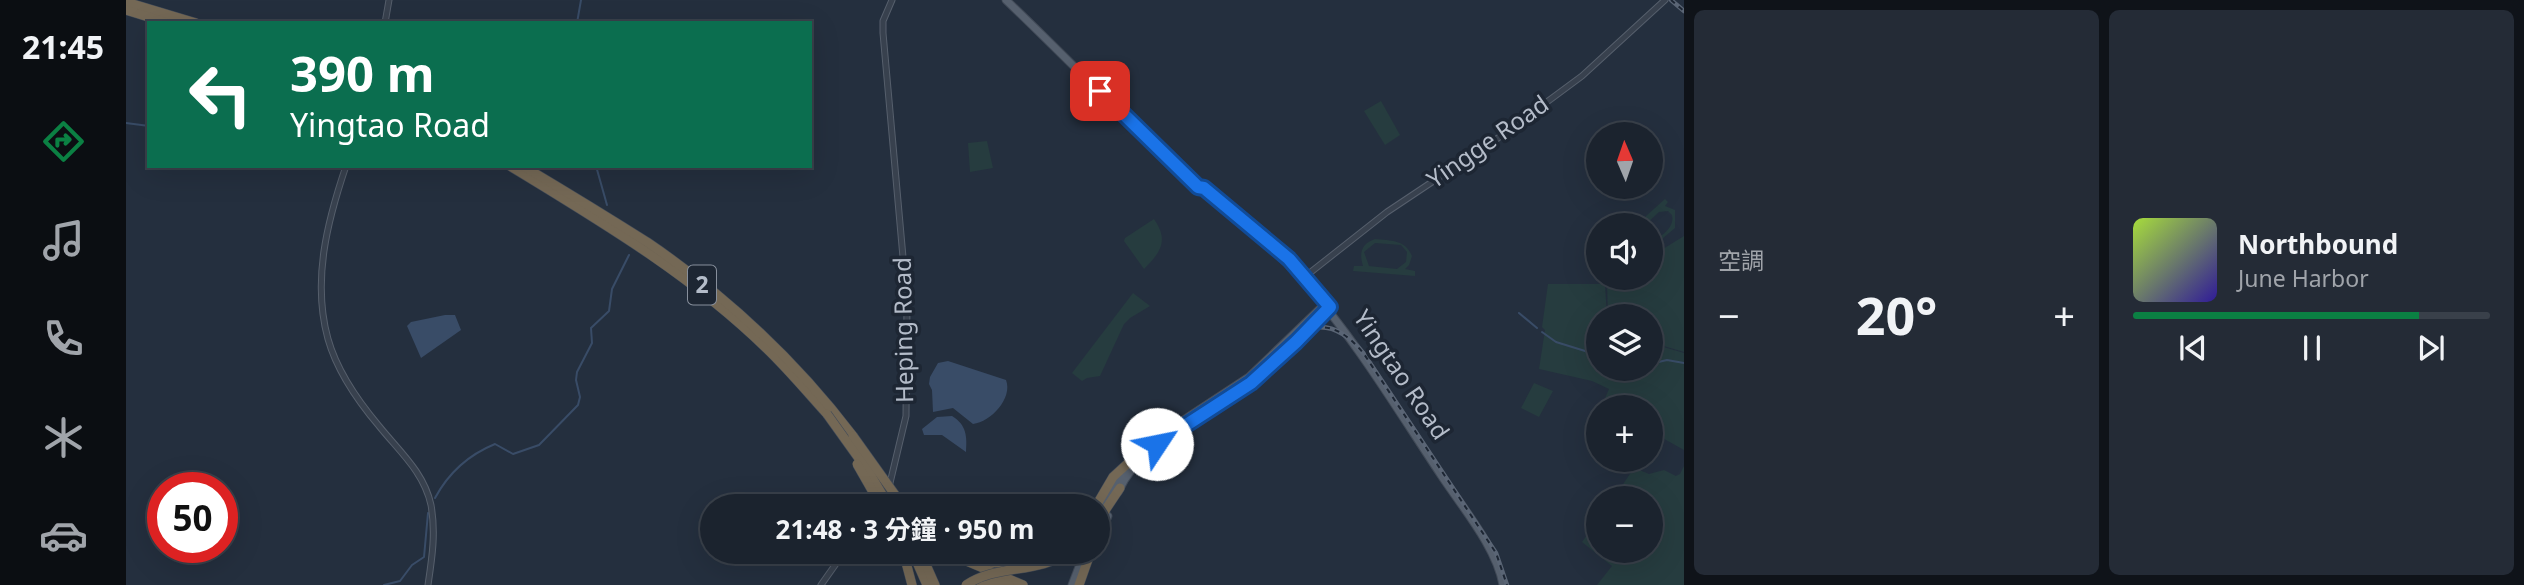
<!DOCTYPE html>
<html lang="zh-TW">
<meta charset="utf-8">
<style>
body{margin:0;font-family:"Noto Sans","Noto Sans TC",sans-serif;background:#242b36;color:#f1f3f6;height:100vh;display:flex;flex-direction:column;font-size:26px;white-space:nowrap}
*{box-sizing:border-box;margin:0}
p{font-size:23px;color:#a0a4aa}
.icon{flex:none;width:38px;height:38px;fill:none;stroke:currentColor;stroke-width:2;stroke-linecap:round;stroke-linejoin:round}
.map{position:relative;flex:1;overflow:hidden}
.details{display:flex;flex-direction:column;gap:10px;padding:10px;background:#0f1319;width:840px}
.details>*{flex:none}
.top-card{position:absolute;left:21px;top:21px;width:665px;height:147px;border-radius:0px;box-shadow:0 7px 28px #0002,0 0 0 2px #39404a;background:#0b6e4f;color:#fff;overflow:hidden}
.needle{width:46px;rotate:358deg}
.buttons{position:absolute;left:1460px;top:122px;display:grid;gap:14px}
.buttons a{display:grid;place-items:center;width:77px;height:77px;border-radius:50%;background:#1b232e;box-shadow:0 7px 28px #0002,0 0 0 2px #39404a;font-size:35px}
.speed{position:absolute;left:21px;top:472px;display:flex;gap:14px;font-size:35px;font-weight:700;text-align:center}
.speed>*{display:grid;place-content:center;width:91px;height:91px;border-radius:50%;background:#1b232e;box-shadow:0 7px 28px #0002,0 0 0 2px #39404a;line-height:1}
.speed .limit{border:10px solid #d22;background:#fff;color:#111}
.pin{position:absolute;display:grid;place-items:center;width:60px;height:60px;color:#fff;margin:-30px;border-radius:14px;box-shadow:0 4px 10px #0006}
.me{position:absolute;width:77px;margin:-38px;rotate:56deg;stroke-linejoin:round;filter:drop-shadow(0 0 5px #0008)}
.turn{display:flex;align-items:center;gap:24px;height:147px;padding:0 28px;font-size:32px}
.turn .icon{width:91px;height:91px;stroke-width:2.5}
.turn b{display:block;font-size:49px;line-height:60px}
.big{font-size:52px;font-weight:700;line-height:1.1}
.details .card{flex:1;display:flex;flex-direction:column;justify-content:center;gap:10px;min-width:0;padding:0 24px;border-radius:10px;background:#242b36}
.song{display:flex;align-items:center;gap:21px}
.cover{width:84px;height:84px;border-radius:10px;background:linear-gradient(135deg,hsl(80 70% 55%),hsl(250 70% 35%))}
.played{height:7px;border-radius:4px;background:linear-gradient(90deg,#0b8043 80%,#39404a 80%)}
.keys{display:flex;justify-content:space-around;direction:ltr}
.heat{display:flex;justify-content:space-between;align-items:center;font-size:38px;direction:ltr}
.details .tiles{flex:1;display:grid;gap:10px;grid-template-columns:repeat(2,1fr)}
.trip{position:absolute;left:574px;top:494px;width:410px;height:70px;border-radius:35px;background:#1b232e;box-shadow:0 7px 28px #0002,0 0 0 2px #39404a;font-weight:700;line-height:70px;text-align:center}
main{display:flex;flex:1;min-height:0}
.tabs{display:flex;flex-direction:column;width:126px;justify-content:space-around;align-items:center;background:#0b0e12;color:#a0a4aa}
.tabs .icon{width:49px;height:49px}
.tabs .current{color:#0b8043}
.tabs b{font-size:32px;color:#f1f3f6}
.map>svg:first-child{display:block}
.green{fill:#263c3f;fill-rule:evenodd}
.water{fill:#394c67}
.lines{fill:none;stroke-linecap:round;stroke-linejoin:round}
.stream{stroke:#394c67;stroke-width:2}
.minor-casing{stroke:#565f6c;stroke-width:7}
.major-casing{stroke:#414a57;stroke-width:9}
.highway-casing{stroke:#434c59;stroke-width:10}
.minor{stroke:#38414e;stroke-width:5}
.major{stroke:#56606e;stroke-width:7}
.highway{stroke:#746855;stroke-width:9}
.rail-casing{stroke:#5a6575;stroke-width:4.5}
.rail{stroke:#1d2633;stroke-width:2;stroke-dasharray:5;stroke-linecap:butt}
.highway-bridge-casing{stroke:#434c59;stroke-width:10;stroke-linecap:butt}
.highway-bridge{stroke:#746855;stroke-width:9}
.route-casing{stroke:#114b97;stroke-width:18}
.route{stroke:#1a73e8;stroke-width:12}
.labels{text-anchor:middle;stroke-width:7;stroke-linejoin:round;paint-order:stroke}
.shield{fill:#1d2633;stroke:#878f9c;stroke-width:2}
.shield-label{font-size:23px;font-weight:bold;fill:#b4bcc9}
.street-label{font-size:24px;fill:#b4bcc9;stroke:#1d2633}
</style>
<main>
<nav class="tabs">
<b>21:45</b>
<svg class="icon current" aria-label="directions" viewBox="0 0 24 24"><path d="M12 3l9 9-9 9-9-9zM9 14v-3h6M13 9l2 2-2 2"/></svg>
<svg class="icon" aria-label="music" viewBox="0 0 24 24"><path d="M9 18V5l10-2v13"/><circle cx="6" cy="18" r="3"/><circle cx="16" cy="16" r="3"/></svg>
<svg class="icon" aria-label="phone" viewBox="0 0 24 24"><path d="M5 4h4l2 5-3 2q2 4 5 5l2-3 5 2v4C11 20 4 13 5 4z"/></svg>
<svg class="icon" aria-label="climate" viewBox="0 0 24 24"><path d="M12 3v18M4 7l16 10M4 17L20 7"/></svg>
<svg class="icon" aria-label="car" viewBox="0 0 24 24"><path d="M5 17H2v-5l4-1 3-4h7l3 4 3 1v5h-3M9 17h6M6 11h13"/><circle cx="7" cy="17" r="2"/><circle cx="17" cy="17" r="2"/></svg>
</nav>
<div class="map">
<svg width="1558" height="585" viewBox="0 0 1558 585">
<rect width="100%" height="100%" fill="#242f3e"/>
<g class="green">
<path d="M1255 101 1274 135 1259 145 1238 111Z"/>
<path d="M861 141 867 168 844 172 842 143Z"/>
<path d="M1539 199 1542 202 1539 206 1549 210V228L1524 249V244C1534 236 1549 229 1546 215L1542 211 1533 212 1518 226H1509Z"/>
<path d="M1028 219C1043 241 1035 252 1018 269L998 241 999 238Z"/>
<path d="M1558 236V352L1524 342V317H1482L1481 284 1490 278H1524V257Z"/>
<path d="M1249 239C1265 241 1279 239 1286 256L1283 265 1279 269 1289 271V276L1227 271 1228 266H1237C1233 253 1235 244 1249 239ZM1249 243 1275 245 1281 252 1280 262 1271 269 1243 266 1238 252Z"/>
<path d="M1422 284H1479L1481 317H1472V369H1524V343L1558 353V450L1524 431V408H1485L1477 403 1483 389 1466 381 1413 369 1419 330 1416 327Z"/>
<path d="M1007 293 1024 306 1004 318 998 324 974 376 961 378 956 381 946 373Z"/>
<path d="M1408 383 1427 391 1413 417 1395 408Z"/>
<path d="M1558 466V585H1471L1486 566 1456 542 1472 520V551H1524V499H1487L1508 468 1523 474 1538 470 1550 476 1554 474Z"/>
</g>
<g class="water">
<path d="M319 315H329L335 330 295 358 281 326 285 322Z"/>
<path d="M822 361 880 380C887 398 865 422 847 424L827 408 807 412 806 390 803 384 804 377 812 363Z"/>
<path d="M826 416C841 425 841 437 840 452L816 435H798L796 429 811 417Z"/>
</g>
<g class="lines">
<g class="stream">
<path d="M451 23 455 0"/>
<path d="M0 123 23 126"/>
<path d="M470 166 481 205"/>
<path d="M1393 313 1411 328"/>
<path d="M1416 332 1430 342 1472 355"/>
<path d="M1524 364 1541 360 1558 363"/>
<path d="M309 498C323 472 342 455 369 444L387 454 413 445 452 405 454 397 450 380 451 372 466 343 465 328 483 311 486 289 503 255"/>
<path d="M258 585 274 581 286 565 298 557 302 513"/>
</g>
<g class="minor-casing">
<g id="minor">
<path d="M259 23 263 0"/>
<path d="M220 166C201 222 186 281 202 339 211 371 231 400 253 426 273 451 298 472 305 505 310 533 306 558 302 585"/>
<path d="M1176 279 1261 212 1372 138 1456 76 1539 0"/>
<path d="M756 497 764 483 780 416 781 302 757 33V21L766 0"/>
<path d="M695 585 719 551"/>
</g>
</g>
<g class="major-casing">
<g id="major">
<path d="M880 0C945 62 1008 128 1074 189 1108 220 1147 246 1177 280 1230 340 1271 409 1315 475 1336 507 1371 548 1377 585"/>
<path d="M1047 427 1123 377 1200 303"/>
<path d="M1009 458 1037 434"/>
<path d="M992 492C1016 440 1072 422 1115 390 1147 367 1175 337 1202 309"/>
<path d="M971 519 985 491 1002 467"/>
<path d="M971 545 982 516"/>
<path d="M946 585 959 551"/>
</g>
</g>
<g class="highway-casing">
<g id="highway">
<path d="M0 2 70 23"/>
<path d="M0 10 42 23"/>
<path d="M384 166C474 221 564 274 640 348 662 369 681 392 701 414"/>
<path d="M397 166C439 191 480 216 521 242 599 295 670 361 727 436"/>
<path d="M970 506 987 477 1012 454"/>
<path d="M971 531 980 509 994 488"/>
<path d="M777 551 786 585"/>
<path d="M786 551 801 585"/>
<path d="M794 551 809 585"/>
<path d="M817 551 897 585"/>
<path d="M826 551C858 564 903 572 934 551"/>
<path d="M855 585 870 581 883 585"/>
<path d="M953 585 965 551"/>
</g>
</g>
<use href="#minor" class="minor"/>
<use href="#major" class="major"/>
<use href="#highway" class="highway"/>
<g class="rail-casing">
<g id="rail">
<path d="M1545 0 1558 11"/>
<path d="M1017 446 1115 385 1176 332C1201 319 1222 334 1238 354L1370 553 1381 585"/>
</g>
</g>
<use href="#rail" class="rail"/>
<g class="highway-bridge-casing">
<g id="highway-bridge">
<path d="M701 414 744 474 763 506"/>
<path d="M727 436 777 506"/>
<path d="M731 464 755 506"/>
<path d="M840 585C872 563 913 575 943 551"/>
</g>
</g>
<use href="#highway-bridge" class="highway-bridge"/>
</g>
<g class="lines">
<g class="route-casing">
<path id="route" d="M974 91 1072 187 1078 188 1163 259 1204 307 1170 342 1125 383 1031 444"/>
</g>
<use href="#route" class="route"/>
</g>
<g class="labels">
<rect class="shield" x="562" y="265.5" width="28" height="39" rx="5"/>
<g class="shield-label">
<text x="576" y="293">2</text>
</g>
<g class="street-label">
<text transform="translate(1362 142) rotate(-35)" y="8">Yingge Road</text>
<text transform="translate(778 330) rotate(-91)" y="8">Heping Road</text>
<text transform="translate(1275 375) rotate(56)" y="8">Yingtao Road</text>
</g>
</g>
</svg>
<div class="buttons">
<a><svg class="needle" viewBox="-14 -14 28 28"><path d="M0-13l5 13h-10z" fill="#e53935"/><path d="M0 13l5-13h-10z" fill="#a0a4aa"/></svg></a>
<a><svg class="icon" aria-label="sound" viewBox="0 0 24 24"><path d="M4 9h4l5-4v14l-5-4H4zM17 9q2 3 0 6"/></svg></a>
<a><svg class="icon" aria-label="layers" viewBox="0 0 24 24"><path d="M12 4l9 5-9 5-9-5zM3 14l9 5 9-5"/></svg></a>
<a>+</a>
<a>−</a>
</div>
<div class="speed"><div class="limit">50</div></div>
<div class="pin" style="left:974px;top:91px;background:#d93025"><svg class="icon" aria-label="arrive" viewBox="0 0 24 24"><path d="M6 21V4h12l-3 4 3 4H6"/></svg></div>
<svg class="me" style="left:1031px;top:444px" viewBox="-20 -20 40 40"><circle r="19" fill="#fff"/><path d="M0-13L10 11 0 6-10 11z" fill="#1a73e8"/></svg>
<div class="trip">21:48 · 3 分鐘 · 950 m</div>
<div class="top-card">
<div class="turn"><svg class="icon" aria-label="left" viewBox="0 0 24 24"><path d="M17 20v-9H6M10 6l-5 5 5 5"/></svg><div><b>390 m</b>Yingtao Road</div></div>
</div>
</div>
<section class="details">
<div class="tiles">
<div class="card"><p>空調</p>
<div class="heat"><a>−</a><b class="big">20°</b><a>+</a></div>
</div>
<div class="card">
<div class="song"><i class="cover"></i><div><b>Northbound</b><p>June Harbor</p></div></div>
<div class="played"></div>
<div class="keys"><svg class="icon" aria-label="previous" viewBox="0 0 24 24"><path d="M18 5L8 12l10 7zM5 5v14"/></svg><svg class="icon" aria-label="pause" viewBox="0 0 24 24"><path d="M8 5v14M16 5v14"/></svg><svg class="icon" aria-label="next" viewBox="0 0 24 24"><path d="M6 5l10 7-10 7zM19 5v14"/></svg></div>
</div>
</div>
</section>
</main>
